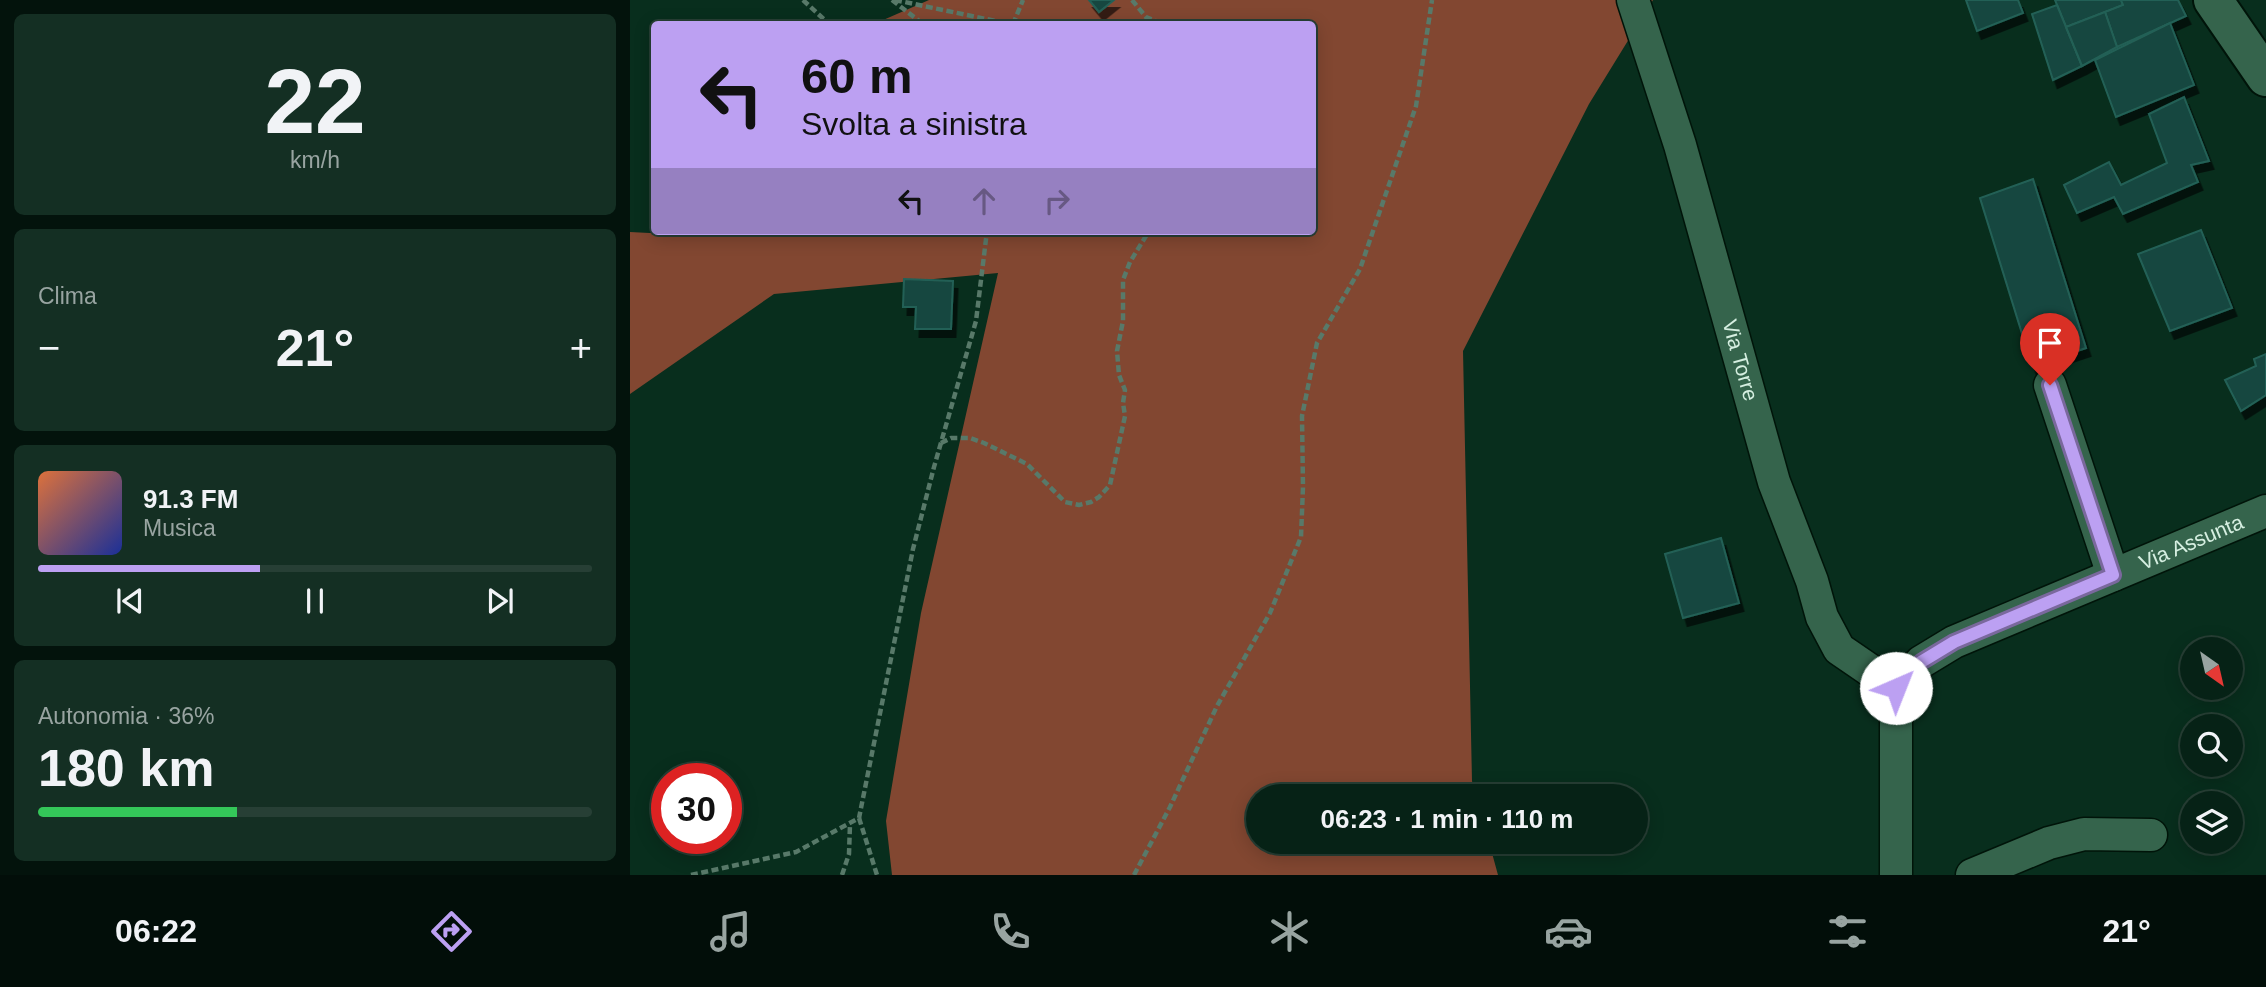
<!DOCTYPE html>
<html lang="it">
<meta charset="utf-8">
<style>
body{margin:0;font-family:Helvetica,sans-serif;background:#142f23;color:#f1f3f6;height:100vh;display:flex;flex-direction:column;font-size:26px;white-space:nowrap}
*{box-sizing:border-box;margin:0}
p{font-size:23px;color:#98a4a1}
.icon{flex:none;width:38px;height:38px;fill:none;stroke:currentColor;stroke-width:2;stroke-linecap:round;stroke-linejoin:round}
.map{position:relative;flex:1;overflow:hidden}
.drawer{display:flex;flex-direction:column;gap:14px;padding:14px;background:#03130c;width:630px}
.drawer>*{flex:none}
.guide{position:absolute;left:21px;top:21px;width:665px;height:214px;border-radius:7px;box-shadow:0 4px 18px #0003,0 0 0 2px #273f35;background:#bca0f2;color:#111;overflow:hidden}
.needle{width:46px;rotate:146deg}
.fabs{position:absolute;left:1550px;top:637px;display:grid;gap:14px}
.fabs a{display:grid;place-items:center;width:63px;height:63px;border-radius:50%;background:#062216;box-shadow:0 4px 18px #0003,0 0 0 2px #273f35;font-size:35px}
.speed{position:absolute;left:21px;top:763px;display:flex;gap:14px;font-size:35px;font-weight:700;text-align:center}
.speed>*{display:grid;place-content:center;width:91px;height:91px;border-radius:50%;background:#062216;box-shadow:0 4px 18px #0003,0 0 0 2px #273f35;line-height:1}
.speed .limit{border:10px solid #d22;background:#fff;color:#111}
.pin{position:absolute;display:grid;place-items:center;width:60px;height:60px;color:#fff;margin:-72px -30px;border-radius:50% 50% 50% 0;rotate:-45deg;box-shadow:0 0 7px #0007}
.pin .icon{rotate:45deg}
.me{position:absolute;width:77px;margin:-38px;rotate:44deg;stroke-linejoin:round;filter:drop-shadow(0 0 5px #0008)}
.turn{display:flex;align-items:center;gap:24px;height:147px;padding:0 35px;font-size:32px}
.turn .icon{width:91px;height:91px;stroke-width:2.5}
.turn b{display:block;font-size:49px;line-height:60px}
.lanes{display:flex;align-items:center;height:66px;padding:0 35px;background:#0003;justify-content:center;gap:35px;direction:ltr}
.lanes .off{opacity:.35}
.big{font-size:52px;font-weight:700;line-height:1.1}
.drawer .tile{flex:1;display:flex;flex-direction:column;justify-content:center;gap:10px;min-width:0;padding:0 24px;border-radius:10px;background:#142f23}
.drawer .dial{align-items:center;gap:0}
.dial b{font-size:91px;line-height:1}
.song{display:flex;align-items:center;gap:21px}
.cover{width:84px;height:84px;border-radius:10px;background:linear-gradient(135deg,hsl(20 70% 55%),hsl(230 70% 35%))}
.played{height:7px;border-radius:4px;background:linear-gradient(90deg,#bca0f2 40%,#273f35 40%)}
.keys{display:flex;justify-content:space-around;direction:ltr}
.heat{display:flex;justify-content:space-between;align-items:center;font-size:38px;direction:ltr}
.charge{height:10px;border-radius:5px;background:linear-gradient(90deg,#34c759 36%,#273f35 0)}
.trip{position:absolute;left:616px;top:784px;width:402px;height:70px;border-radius:35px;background:#062216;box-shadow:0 4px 18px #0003,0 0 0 2px #273f35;font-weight:700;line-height:70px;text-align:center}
.dock{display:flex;height:112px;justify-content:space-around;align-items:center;background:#020e09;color:#98a4a1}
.dock .icon{width:49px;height:49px}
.dock .on{color:#bca0f2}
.dock b{font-size:32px;color:#f1f3f6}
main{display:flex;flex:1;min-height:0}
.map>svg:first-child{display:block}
.forest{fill:#824731}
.building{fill:#18473f;stroke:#246157;stroke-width:2;filter:url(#shadow)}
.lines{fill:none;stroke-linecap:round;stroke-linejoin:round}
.street-casing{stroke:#001409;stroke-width:35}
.secondary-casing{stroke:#001409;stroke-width:42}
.path{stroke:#587969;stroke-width:4.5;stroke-dasharray:7 3.5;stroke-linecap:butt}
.street{stroke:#35644c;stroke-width:32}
.secondary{stroke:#35644c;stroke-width:38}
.route-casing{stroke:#7a689d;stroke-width:18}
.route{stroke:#bca0f2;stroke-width:12}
.labels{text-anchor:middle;stroke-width:7;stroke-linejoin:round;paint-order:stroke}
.street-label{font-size:21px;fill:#d6efe1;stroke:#002414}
</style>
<main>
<section class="drawer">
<div class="tile dial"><b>22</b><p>km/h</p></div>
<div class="tile"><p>Clima</p>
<div class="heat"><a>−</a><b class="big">21°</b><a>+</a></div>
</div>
<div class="tile">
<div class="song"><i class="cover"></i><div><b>91.3 FM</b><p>Musica</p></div></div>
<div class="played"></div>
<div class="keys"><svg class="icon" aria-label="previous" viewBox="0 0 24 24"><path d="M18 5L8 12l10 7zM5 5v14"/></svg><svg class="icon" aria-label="pause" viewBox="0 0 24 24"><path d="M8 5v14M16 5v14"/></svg><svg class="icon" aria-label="next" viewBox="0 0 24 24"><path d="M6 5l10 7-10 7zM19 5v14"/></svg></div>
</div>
<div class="tile"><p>Autonomia · 36%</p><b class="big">180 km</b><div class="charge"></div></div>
</section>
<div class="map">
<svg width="1636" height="875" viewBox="0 0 1636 875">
<defs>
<filter id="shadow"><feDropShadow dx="4.5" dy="8" stdDeviation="0" flood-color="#0009"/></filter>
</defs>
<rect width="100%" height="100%" fill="#082e1d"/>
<path class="forest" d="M299 0H1023L959 104 833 351 842 781 846 796H628V842H859L868 875H262L256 821 291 613 368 273 144 294 0 394V232L39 234 41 231H682V24H244Z"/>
<g class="building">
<path d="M459 0H484L469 12Z"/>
<path d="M1336 0H1388L1393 13 1347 31Z"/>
<path d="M1425 0H1491L1493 5 1436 27Z"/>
<path d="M1491 0H1548L1556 16 1487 47 1475 12 1493 5Z"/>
<path d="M1427 5 1452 66 1423 80 1402 14Z"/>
<path d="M1475 12 1487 47 1452 66 1436 27Z"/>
<path d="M1540 23 1564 85 1486 117 1465 60Z"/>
<path d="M1554 97 1579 161 1561 165 1568 182 1493 214 1484 197 1447 213 1434 185 1479 162 1491 185 1537 163 1519 114Z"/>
<path d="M1403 179 1456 348 1402 366 1350 198Z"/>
<path d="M1571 230 1602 308 1540 331 1508 254Z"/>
<path d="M274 279 323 281 321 329H285L286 307H273Z"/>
<path d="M1636 354V395L1611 411 1595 380 1626 366 1624 359Z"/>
<path d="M1091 538 1109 603 1053 618 1035 554Z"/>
</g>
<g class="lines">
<g class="street-casing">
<g id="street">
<path id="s1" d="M1003 0 1050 145 1144 482 1182 581 1192 617 1209 649 1266 688"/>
<path d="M1420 385 1483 575"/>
<path id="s2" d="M1266 688 1291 662 1324 642 1636 511"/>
<path d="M1266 875V688"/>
<path d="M1342 875 1419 843 1454 834 1521 835"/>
</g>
</g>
<g class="secondary-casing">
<path id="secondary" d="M1583 0 1636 77"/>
</g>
<g class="path">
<path d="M173 0 199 24"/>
<path d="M262 0 293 24"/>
<path d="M265 0 380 24"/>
<path d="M502 0 516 17 533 24"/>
<path d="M383 24 393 0"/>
<path d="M311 443 321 438H340L354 443 397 464 435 502 449 505 461 502 469 497 480 485 495 416 493 403 495 390 489 375 487 351 493 321V280L500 262 519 231"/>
<path d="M229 818 247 875"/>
<path d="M61 875 166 852 229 818 283 549 304 467 346 321 357 231"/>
<path d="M212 875 219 854 220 824"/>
<path d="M504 875 540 807 587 706 640 613 671 537 673 487 672 416 687 343 730 269 786 106 802 0"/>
</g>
<use href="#street" class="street"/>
<use href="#secondary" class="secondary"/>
</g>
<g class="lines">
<g class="route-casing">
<path id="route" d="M1266 688 1291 662 1324 642 1483 575 1420 385"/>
</g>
<use href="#route" class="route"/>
</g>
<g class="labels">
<g class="street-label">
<text dy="7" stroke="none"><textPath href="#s1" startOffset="376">Via Torre</textPath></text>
<text dy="7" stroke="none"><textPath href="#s2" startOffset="332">Via Assunta</textPath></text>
</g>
</g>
</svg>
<div class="fabs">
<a><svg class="needle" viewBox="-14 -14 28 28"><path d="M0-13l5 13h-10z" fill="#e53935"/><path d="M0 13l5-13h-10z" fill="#98a4a1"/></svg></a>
<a><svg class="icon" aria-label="search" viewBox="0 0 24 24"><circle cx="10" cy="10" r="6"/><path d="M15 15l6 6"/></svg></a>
<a><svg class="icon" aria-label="layers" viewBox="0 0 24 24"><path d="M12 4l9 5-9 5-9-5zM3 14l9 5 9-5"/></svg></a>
</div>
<div class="speed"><div class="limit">30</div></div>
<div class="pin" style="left:1420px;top:385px;background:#d93025"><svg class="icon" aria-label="arrive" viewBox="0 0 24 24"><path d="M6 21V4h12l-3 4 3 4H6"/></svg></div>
<svg class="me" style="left:1266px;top:688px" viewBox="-20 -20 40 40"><circle r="19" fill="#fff"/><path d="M0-13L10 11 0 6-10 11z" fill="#bca0f2"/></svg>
<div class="trip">06:23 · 1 min · 110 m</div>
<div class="guide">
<div class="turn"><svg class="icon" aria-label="left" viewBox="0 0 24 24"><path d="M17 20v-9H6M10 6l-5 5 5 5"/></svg><div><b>60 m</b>Svolta a sinistra</div></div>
<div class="lanes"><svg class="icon" aria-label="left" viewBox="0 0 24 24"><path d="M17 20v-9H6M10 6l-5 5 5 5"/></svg><svg class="icon off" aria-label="ahead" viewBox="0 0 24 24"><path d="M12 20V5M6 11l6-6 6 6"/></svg><svg class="icon off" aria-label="right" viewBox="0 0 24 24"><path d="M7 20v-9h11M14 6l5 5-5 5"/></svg></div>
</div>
</div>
</main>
<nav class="dock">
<b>06:22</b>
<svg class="icon on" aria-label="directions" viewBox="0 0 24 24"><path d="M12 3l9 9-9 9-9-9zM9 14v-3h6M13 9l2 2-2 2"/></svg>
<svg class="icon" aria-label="music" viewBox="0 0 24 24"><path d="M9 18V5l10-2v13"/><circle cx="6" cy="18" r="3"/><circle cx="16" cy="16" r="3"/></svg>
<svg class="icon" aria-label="phone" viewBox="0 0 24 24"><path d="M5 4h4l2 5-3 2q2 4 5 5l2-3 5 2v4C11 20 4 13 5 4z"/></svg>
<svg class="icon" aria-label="climate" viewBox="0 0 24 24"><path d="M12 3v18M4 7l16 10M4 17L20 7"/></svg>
<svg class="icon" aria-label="car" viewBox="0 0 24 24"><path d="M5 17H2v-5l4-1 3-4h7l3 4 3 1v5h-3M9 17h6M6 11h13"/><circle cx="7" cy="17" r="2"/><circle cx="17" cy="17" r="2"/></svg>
<svg class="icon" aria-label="filters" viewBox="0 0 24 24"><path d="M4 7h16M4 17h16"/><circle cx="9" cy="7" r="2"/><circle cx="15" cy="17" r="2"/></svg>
<b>21°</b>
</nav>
